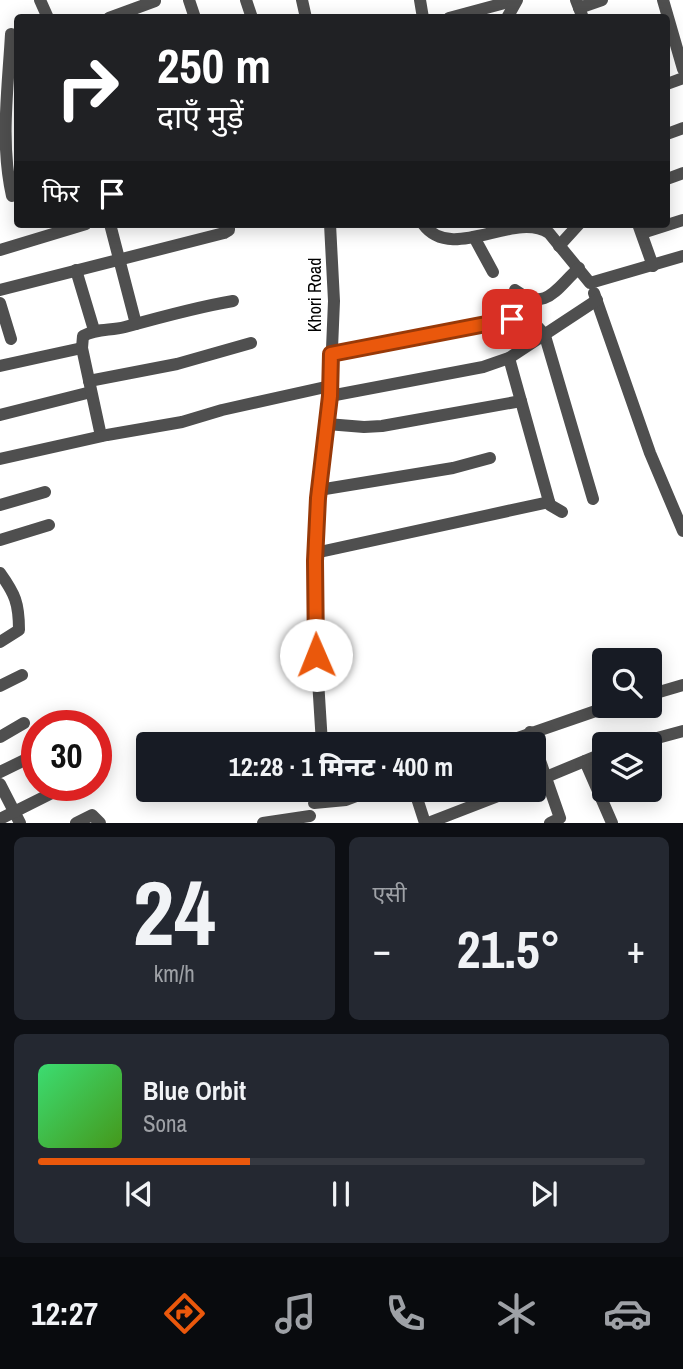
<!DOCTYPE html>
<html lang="hi">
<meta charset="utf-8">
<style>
body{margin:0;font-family:"Archivo Narrow","Noto Sans Devanagari",sans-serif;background:#242831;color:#f1f3f6;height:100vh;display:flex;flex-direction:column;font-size:26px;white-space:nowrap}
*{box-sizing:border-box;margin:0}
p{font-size:23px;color:#9ea1a6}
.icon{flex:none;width:38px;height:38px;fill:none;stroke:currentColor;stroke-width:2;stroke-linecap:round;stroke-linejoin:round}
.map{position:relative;height:823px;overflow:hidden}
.drawer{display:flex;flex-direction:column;gap:14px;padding:14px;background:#0d0f14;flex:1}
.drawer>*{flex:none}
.top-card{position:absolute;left:14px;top:14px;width:656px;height:214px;border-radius:7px;box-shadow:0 4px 18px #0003;background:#202124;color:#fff;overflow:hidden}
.buttons{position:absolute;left:592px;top:648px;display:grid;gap:14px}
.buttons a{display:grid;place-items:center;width:70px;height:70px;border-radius:7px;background:#171b24;box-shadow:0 4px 18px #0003;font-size:35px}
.speed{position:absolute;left:21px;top:710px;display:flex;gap:14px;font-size:35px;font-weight:700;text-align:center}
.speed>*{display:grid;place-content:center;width:91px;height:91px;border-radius:50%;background:#171b24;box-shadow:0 4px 18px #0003;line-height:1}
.speed .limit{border:10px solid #d22;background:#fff;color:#111}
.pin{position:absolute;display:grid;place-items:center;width:60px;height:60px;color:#fff;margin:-30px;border-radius:14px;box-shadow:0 4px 10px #0006}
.me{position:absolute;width:77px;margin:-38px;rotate:359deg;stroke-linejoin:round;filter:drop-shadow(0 0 5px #0008)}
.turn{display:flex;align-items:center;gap:24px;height:147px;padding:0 28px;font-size:32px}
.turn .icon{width:91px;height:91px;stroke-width:2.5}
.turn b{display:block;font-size:49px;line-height:60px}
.then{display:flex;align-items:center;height:66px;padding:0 28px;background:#0003;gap:14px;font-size:26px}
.big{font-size:52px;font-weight:800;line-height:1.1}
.drawer .widget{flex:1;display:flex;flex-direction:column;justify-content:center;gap:10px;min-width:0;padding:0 24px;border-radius:10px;background:#242831}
.drawer .dial{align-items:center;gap:0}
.dial b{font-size:91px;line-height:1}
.song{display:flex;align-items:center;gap:21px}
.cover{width:84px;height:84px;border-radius:10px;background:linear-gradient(135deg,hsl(140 70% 55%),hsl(100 70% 35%))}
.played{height:7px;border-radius:4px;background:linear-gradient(90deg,#ea580c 35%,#363941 35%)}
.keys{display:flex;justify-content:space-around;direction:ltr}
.heat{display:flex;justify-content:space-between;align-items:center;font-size:38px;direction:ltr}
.drawer .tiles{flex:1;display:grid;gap:14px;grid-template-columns:1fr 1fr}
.widget:last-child{grid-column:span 2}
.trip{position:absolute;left:136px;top:732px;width:410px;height:70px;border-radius:7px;background:#171b24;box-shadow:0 4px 18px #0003;font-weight:800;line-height:70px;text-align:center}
.tab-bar{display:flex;height:112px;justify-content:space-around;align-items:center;background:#090b0e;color:#9ea1a6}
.tab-bar .icon{width:49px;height:49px}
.tab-bar .on{color:#ea580c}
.tab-bar b{font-size:32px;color:#f1f3f6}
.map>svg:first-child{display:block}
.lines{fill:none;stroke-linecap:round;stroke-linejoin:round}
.minor{stroke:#4f4f4f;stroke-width:12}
.route-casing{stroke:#983908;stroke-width:18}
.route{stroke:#ea580c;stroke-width:12}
.labels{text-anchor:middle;stroke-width:7;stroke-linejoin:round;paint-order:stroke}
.street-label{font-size:18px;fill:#000;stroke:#fff}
</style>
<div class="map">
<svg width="683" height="823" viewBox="0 0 683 823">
<rect width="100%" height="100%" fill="#fff"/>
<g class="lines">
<g class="minor">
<path d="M40 0 48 18"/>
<path d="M189 0 195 18"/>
<path d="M246 0 252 18"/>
<path d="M302 0 306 18"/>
<path d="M420 0 423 18"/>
<path d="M576 0 583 18"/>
<path d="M663 0 683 69"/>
<path d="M579 8 602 0"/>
<path d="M109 18 155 1"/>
<path d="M449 18 516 0"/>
<path d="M507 18 517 0"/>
<path d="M11 34C8 88 0 143 12 196"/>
<path d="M667 84 683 78"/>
<path d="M667 134 683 128"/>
<path d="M667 179 683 173"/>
<path d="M110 224 136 324"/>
<path d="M423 224C452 264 514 210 549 233L590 283 683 256"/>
<path d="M638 224 653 266"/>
<path d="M642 233 683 220"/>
<path d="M474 237 493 272"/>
<path d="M559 246 579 224"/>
<path d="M0 250 86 224"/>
<path d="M76 270 94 330"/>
<path d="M0 290 224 233 229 230V224"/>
<path d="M515 290C547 313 556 288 579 268"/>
<path d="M594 293 650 453 683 531"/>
<path d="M0 303 11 339"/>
<path d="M331 354 512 319C529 318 535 321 545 336L593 499"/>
<path d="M509 358 550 505 562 512"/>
<path d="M0 366 82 348"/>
<path d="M89 381 177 364 251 343"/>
<path d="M330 396 483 367 509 358 597 300"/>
<path d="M0 415 91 392"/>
<path d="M327 424 364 427 382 426 521 401"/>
<path d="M101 436 82 348 83 336C97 328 110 331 125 327 161 317 197 307 233 301"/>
<path d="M0 459 107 435 182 422 222 410 330 386"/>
<path d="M319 490 453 468 490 458"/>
<path d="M0 505 45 492"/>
<path d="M0 540 49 525"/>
<path d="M315 553 549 502"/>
<path d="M0 573C15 594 19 603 19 630L0 642"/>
<path d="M0 686 22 675"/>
<path d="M649 695 683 685"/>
<path d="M530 732 560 818 550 823"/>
<path d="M0 737 24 723"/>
<path d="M322 744 315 632V561L318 498 330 396 334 301 330 224"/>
<path d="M500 744 613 705"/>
<path d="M635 744 683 731"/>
<path d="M585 761 612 823"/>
<path d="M0 772 37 754"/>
<path d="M534 782 604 753"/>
<path d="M0 784 20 823"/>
<path d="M414 789 425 823"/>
<path d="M314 803 346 800 375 789"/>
<path d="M0 819 66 786"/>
<path d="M76 823 92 815 100 823"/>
<path d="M263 823 310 816"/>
<path d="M428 823 516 789"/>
</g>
</g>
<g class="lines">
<g class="route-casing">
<path id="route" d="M316 655 315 561 318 498 330 396 331 354 512 319"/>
</g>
<use href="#route" class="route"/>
</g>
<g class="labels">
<g class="street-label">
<text transform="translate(315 295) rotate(-90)" y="6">Khori Road</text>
</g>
</g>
</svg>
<div class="buttons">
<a><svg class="icon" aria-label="search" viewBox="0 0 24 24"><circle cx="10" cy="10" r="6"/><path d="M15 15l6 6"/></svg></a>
<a><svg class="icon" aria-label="layers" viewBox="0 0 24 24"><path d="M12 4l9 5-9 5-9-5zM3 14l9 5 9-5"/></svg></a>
</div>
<div class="speed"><div class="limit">30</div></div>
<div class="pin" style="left:512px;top:319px;background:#d93025"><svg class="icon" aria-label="arrive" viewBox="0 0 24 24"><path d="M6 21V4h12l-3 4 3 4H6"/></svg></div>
<svg class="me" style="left:316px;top:655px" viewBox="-20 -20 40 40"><circle r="19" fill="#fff"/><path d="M0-13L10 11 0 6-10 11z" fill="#ea580c"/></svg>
<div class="trip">12:28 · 1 मिनट · 400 m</div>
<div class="top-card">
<div class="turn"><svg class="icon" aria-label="right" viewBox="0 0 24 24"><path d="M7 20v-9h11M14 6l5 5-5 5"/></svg><div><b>250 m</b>दाएँ मुड़ें</div></div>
<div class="then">फिर<svg class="icon" aria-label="arrive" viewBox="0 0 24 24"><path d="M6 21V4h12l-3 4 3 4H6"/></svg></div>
</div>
</div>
<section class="drawer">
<div class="tiles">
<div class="widget dial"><b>24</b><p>km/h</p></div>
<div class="widget"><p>एसी</p>
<div class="heat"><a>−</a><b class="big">21.5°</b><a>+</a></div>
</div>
<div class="widget">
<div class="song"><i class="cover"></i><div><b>Blue Orbit</b><p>Sona</p></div></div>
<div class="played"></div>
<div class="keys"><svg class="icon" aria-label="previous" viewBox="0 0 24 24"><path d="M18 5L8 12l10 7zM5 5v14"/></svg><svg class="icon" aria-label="pause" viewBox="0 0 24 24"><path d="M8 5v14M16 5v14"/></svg><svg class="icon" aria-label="next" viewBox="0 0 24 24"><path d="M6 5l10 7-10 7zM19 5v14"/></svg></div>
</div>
</div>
</section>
<nav class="tab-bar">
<b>12:27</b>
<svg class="icon on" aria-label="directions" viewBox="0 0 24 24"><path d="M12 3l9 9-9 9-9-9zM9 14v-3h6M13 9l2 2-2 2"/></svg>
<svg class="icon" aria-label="music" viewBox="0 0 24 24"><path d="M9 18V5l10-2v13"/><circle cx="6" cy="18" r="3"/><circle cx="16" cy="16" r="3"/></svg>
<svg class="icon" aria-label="phone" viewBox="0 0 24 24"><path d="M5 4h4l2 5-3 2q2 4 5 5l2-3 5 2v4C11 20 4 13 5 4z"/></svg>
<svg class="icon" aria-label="climate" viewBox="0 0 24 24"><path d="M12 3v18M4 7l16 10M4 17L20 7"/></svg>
<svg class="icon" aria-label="car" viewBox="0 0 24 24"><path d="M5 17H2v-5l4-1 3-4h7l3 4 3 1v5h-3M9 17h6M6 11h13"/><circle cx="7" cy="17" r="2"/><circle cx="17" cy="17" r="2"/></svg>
</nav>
